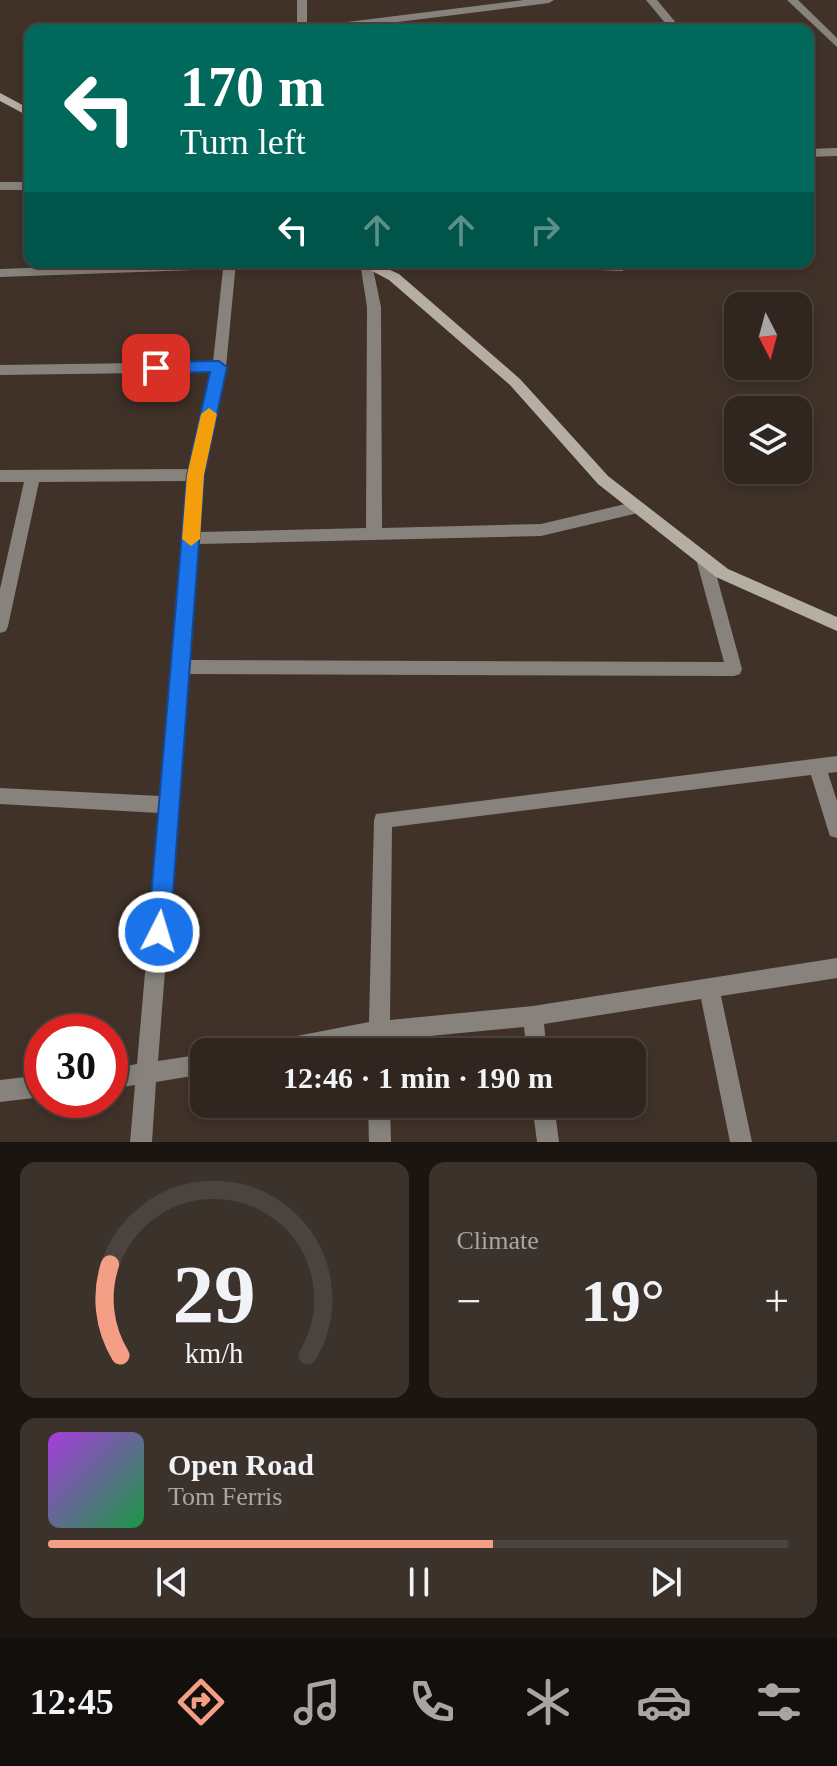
<!DOCTYPE html>
<meta charset="utf-8">
<style>
body{margin:0;font-family:"Times New Roman",serif;background:#3c322c;color:#f1f3f6;height:100vh;display:flex;flex-direction:column;font-size:30px;white-space:nowrap}
*{box-sizing:border-box;margin:0}
p{font-size:26px;color:#a8a5a4}
.icon{flex:none;width:44px;height:44px;fill:none;stroke:currentColor;stroke-width:2;stroke-linecap:round;stroke-linejoin:round}
.map{position:relative;height:1142px;overflow:hidden}
.details{display:flex;flex-direction:column;gap:20px;padding:20px;background:#1a1511;flex:1}
.details>*{flex:none}
.top-card{position:absolute;left:24px;top:24px;width:790px;height:244px;border-radius:16px;box-shadow:0 4px 12px #0003,0 0 0 2px #4b433d;background:#00695c;color:#fff;overflow:hidden}
.needle{width:52px;rotate:174deg}
.controls{position:absolute;left:724px;top:292px;display:grid;gap:16px}
.controls a{display:grid;place-items:center;width:88px;height:88px;border-radius:16px;background:#30261f;box-shadow:0 4px 12px #0003,0 0 0 2px #4b433d;font-size:40px}
.speed{position:absolute;left:24px;top:1014px;display:flex;gap:16px;font-size:40px;font-weight:700;text-align:center}
.speed>*{display:grid;place-content:center;width:104px;height:104px;border-radius:50%;background:#30261f;box-shadow:0 4px 12px #0003,0 0 0 2px #4b433d;line-height:1}
.speed .limit{border:12px solid #d22;background:#fff;color:#111}
.pin{position:absolute;display:grid;place-items:center;width:68px;height:68px;color:#fff;margin:-34px;border-radius:16px;box-shadow:0 4px 12px #0006}
.me{position:absolute;width:88px;margin:-44px;rotate:5deg;stroke-linejoin:round;filter:drop-shadow(0 0 6px #0008)}
.turn{display:flex;align-items:center;gap:28px;height:168px;padding:0 24px;font-size:36px}
.turn .icon{width:104px;height:104px;stroke-width:2.5}
.turn b{display:block;font-size:56px;line-height:68px}
.lanes{display:flex;align-items:center;height:76px;padding:0 24px;background:#0003;justify-content:center;gap:40px;direction:ltr}
.lanes .off{opacity:.35}
.big{font-size:60px;font-weight:800;line-height:1.1}
.details .card{flex:1;display:flex;flex-direction:column;justify-content:center;gap:12px;min-width:0;padding:0 28px;border-radius:16px;background:#3c322c}
.details .dial{align-items:center;gap:0}
.dial svg{height:208px;overflow:visible;fill:none;stroke:#4b433d;stroke-width:7;stroke-linecap:round;text-anchor:middle}
.dial text{fill:#f1f3f6;stroke:none}
.song{display:flex;align-items:center;gap:24px}
.cover{width:96px;height:96px;border-radius:12px;background:linear-gradient(135deg,hsl(280 70% 55%),hsl(140 70% 35%))}
.played{height:8px;border-radius:4px;background:linear-gradient(90deg,#f49e86 60%,#4b433d 60%)}
.keys{display:flex;justify-content:space-around;direction:ltr}
.heat{display:flex;justify-content:space-between;align-items:center;font-size:44px;direction:ltr}
.details .tiles{flex:1;display:grid;gap:20px;grid-template-columns:1fr 1fr}
.card:last-child{grid-column:span 2}
.trip{position:absolute;left:190px;top:1038px;width:456px;height:80px;border-radius:16px;background:#30261f;box-shadow:0 4px 12px #0003,0 0 0 2px #4b433d;font-weight:800;line-height:80px;text-align:center}
.menu{display:flex;height:128px;justify-content:space-around;align-items:center;background:#130f0c;color:#a8a5a4}
.menu .icon{width:56px;height:56px}
.menu .current{color:#f49e86}
.menu b{font-size:36px;color:#f1f3f6}
.map>svg:first-child{display:block}
.lines{fill:none;stroke-linecap:round;stroke-linejoin:round}
.street{fill:#87837c;fill-rule:evenodd}
.secondary{fill:#b5aea3;fill-rule:evenodd}
.route{fill:#1a73e8;stroke:#114b97;stroke-width:2}
.slow{fill:#f59e0b}
</style>
<div class="map">
<svg width="837" height="1142" viewBox="0 0 837 1142">
<rect width="100%" height="100%" fill="#403229"/>
<g class="lines">
<g class="street">
<path d="M297 0H307V27L524 0H554L549 3 334 30H297Z"/>
<path d="M646 0H657L682 30H671Z"/>
<path d="M787 0H798L837 38V47Z"/>
<path d="M837 148V156L808 157V149Z"/>
<rect x="0" y="182" width="30" height="8"/>
<path d="M196 262H236L226 367 204 475 199 532 366 528 367 307 360 262 372 264 381 307 382 528 541 524 638 501 646 507 638 513 541 536 198 544 189 660 724 662 696 559 698 555H710L712 559 742 669 740 674 734 676 188 674 158 1061 204 1054V1074L156 1082 152 1142H130L135 1085 110 1089V1069L137 1064 159 813 0 804V788L160 796 188 481 39 482 8 626 6 631 0 633V589L24 482H0V470L190 469 211 372 0 375V365L213 362 223 269 0 277V269Z"/>
<path d="M497 262H626L629 267 622 271 503 266Z"/>
<path d="M837 756V772L828 773 837 801V838L830 836 828 830 811 775 392 827 390 1020 533 1006 837 958V978L721 996 752 1142H730L701 999 544 1024 547 1052H527L524 1027 389 1040V1052H369V1043L321 1052H256L259 1045 266 1042 369 1022 374 820 376 814Z"/>
<path d="M42 1075V1097L0 1102V1080Z"/>
<path d="M368 1104H390L391 1142H369Z"/>
<path d="M532 1104H554L559 1142H537Z"/>
</g>
<g class="secondary">
<path d="M0 93 30 109V117L0 101Z"/>
<path d="M355 262H372L399 274 520 379 608 476 728 569 837 617V631L716 577 598 484 510 385 389 280Z"/>
</g>
</g>
<path class="route" d="M219 361 227 367 204 475 170 932 167 939 159 942 152 939 148 932 187 475 210 372 156 373 148 368 156 362Z"/>
<path class="slow" d="M209 408 217 414 204 475 200 539 191 546 182 539 187 475 201 414Z"/>
</svg>
<div class="controls">
<a><svg class="needle" viewBox="-14 -14 28 28"><path d="M0-13l5 13h-10z" fill="#e53935"/><path d="M0 13l5-13h-10z" fill="#a8a5a4"/></svg></a>
<a><svg class="icon" aria-label="layers" viewBox="0 0 24 24"><path d="M12 4l9 5-9 5-9-5zM3 14l9 5 9-5"/></svg></a>
</div>
<div class="speed"><div class="limit">30</div></div>
<div class="pin" style="left:156px;top:368px;background:#d93025"><svg class="icon" aria-label="arrive" viewBox="0 0 24 24"><path d="M6 21V4h12l-3 4 3 4H6"/></svg></div>
<svg class="me" style="left:159px;top:932px" viewBox="-20 -20 40 40"><circle r="17" fill="#1a73e8" stroke="#fff" stroke-width="3"/><path d="M0-11L8 9 0 5-8 9z" fill="#fff"/></svg>
<div class="trip">12:46 · 1 min · 190 m</div>
<div class="top-card">
<div class="turn"><svg class="icon" aria-label="left" viewBox="0 0 24 24"><path d="M17 20v-9H6M10 6l-5 5 5 5"/></svg><div><b>170 m</b>Turn left</div></div>
<div class="lanes"><svg class="icon" aria-label="left" viewBox="0 0 24 24"><path d="M17 20v-9H6M10 6l-5 5 5 5"/></svg><svg class="icon off" aria-label="ahead" viewBox="0 0 24 24"><path d="M12 20V5M6 11l6-6 6 6"/></svg><svg class="icon off" aria-label="ahead" viewBox="0 0 24 24"><path d="M12 20V5M6 11l6-6 6 6"/></svg><svg class="icon off" aria-label="right" viewBox="0 0 24 24"><path d="M7 20v-9h11M14 6l5 5-5 5"/></svg></div>
</div>
</div>
<section class="details">
<div class="tiles">
<div class="card dial"><svg viewBox="0 0 100 80">
<path d="M14 69A42 42 0 1 1 86 69"/>
<path d="M14 69A42 42 0 0 1 10 34" stroke="#f49e86"/>
<text x="50" y="56" font-size="32" font-weight="700">29</text>
<text x="50" y="72" font-size="11">km/h</text>
</svg></div>
<div class="card"><p>Climate</p>
<div class="heat"><a>−</a><b class="big">19°</b><a>+</a></div>
</div>
<div class="card">
<div class="song"><i class="cover"></i><div><b>Open Road</b><p>Tom Ferris</p></div></div>
<div class="played"></div>
<div class="keys"><svg class="icon" aria-label="previous" viewBox="0 0 24 24"><path d="M18 5L8 12l10 7zM5 5v14"/></svg><svg class="icon" aria-label="pause" viewBox="0 0 24 24"><path d="M8 5v14M16 5v14"/></svg><svg class="icon" aria-label="next" viewBox="0 0 24 24"><path d="M6 5l10 7-10 7zM19 5v14"/></svg></div>
</div>
</div>
</section>
<nav class="menu">
<b>12:45</b>
<svg class="icon current" aria-label="directions" viewBox="0 0 24 24"><path d="M12 3l9 9-9 9-9-9zM9 14v-3h6M13 9l2 2-2 2"/></svg>
<svg class="icon" aria-label="music" viewBox="0 0 24 24"><path d="M9 18V5l10-2v13"/><circle cx="6" cy="18" r="3"/><circle cx="16" cy="16" r="3"/></svg>
<svg class="icon" aria-label="phone" viewBox="0 0 24 24"><path d="M5 4h4l2 5-3 2q2 4 5 5l2-3 5 2v4C11 20 4 13 5 4z"/></svg>
<svg class="icon" aria-label="climate" viewBox="0 0 24 24"><path d="M12 3v18M4 7l16 10M4 17L20 7"/></svg>
<svg class="icon" aria-label="car" viewBox="0 0 24 24"><path d="M5 17H2v-5l4-1 3-4h7l3 4 3 1v5h-3M9 17h6M6 11h13"/><circle cx="7" cy="17" r="2"/><circle cx="17" cy="17" r="2"/></svg>
<svg class="icon" aria-label="filters" viewBox="0 0 24 24"><path d="M4 7h16M4 17h16"/><circle cx="9" cy="7" r="2"/><circle cx="15" cy="17" r="2"/></svg>
</nav>
